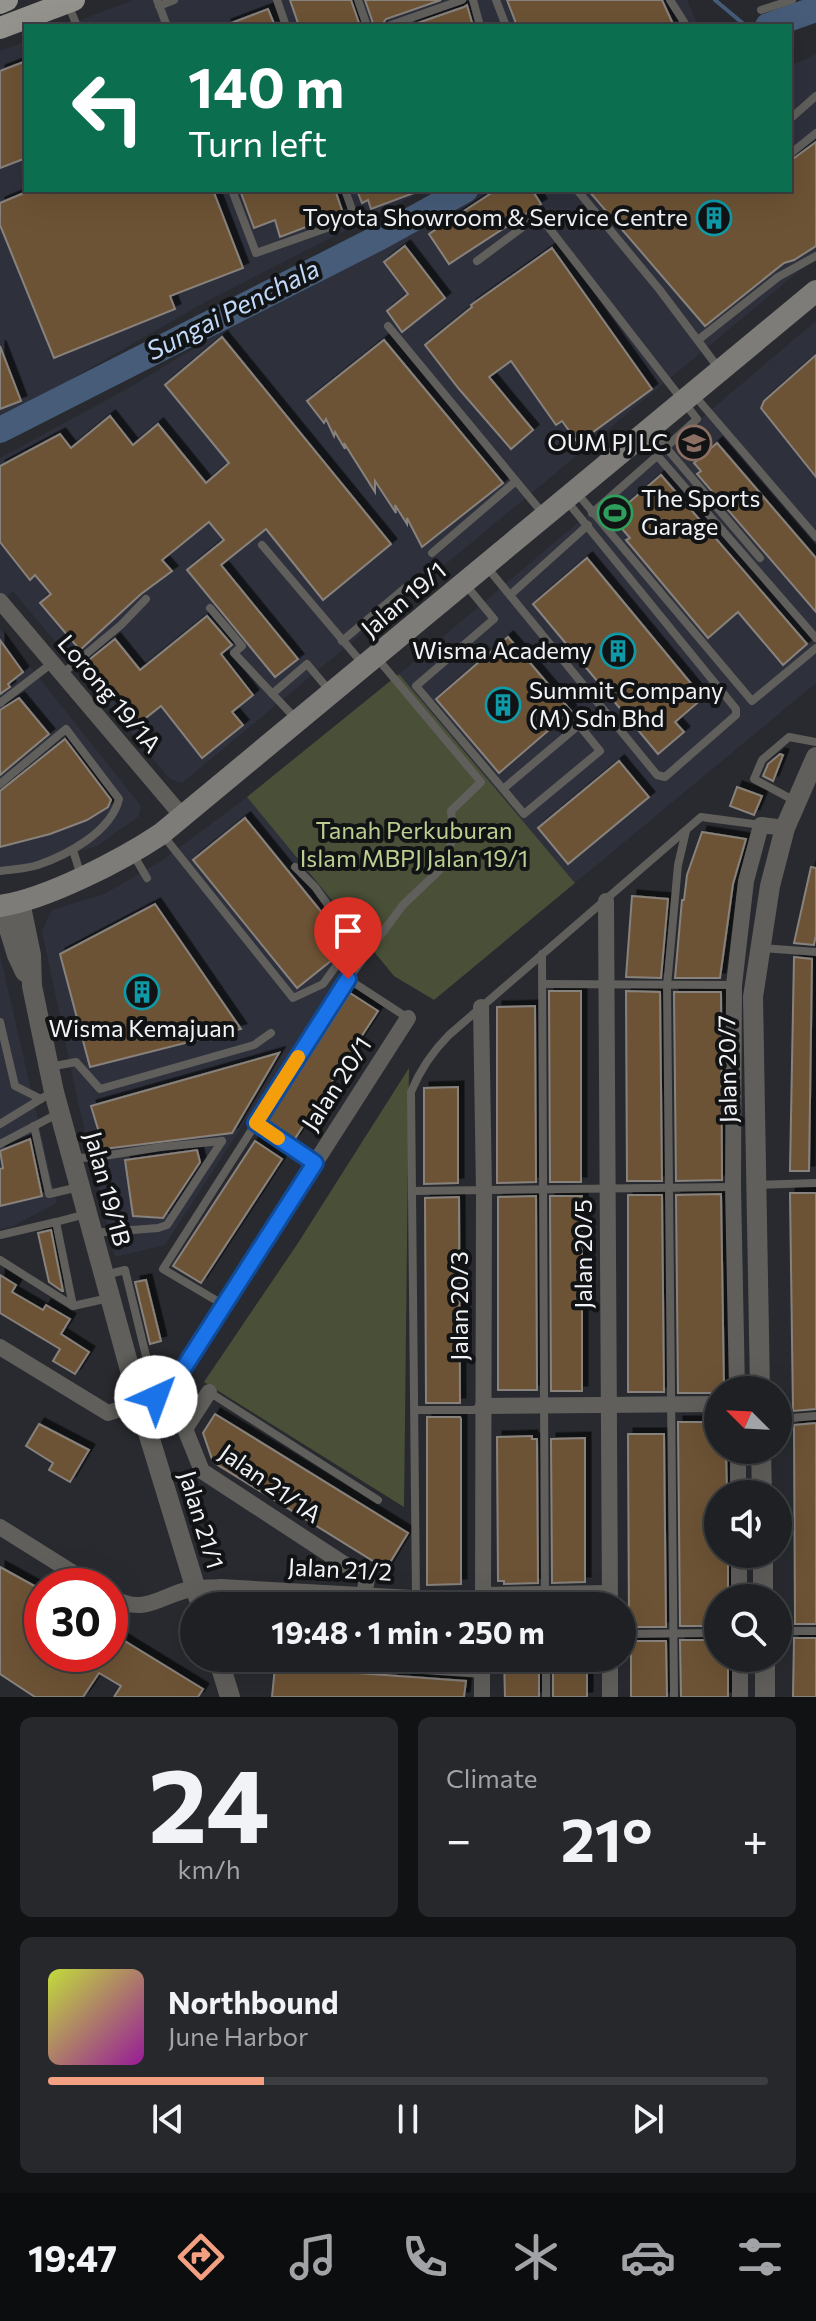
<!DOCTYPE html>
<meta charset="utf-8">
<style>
body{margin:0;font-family:Commissioner,sans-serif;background:#26282b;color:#f1f3f6;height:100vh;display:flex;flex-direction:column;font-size:30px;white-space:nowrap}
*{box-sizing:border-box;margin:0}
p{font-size:26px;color:#a1a3a6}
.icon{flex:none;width:44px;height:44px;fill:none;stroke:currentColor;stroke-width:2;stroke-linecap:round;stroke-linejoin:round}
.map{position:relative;height:1697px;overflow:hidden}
.details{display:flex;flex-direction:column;gap:20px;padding:20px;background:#101213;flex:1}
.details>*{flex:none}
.hud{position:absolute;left:24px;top:24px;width:768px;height:168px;border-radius:0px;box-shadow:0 8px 32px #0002,0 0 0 2px #3c3e41;background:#0b6e4f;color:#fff;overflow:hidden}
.needle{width:52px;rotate:294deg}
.controls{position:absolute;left:704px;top:1376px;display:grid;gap:16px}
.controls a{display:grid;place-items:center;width:88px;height:88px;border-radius:50%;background:#1e2023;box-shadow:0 8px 32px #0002,0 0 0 2px #3c3e41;font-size:40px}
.speed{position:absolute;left:24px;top:1568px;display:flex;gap:16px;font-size:40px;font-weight:700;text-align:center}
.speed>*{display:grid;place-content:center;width:104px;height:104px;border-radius:50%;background:#1e2023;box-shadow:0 8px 32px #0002,0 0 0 2px #3c3e41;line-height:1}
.speed .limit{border:12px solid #d22;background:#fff;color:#111}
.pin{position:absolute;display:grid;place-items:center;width:68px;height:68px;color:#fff;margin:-82px -34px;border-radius:50% 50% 50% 0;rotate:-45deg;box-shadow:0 0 8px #0007}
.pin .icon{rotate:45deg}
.me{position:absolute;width:88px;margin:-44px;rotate:43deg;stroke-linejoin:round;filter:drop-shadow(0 0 6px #0008)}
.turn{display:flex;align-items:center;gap:28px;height:168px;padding:0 32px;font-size:36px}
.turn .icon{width:104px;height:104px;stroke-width:2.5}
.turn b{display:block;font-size:56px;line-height:68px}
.big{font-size:60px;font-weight:700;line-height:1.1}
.details .tile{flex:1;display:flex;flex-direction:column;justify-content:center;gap:12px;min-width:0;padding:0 28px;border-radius:12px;background:#26282b}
.details .dial{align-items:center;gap:0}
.dial b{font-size:104px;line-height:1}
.song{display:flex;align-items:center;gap:24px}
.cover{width:96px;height:96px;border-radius:12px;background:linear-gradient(135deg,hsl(70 70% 55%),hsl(300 70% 35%))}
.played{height:8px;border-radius:4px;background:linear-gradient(90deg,#f3a082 30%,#3c3e41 30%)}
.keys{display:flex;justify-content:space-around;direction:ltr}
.heat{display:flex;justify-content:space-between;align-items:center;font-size:44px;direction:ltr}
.details .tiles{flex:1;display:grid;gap:20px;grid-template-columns:1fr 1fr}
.tile:last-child{grid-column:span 2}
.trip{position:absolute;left:180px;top:1592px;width:456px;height:80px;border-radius:40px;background:#1e2023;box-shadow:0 8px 32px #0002,0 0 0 2px #3c3e41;font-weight:700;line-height:80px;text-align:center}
.tabs{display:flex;height:128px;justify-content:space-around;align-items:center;background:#0c0d0e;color:#a1a3a6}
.tabs .icon{width:56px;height:56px}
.tabs .selected{color:#f3a082}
.tabs b{font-size:36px;color:#f1f3f6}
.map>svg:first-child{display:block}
.built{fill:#2e313c}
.green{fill:#495037}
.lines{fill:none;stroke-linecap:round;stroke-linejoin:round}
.stream{stroke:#465c79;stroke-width:4}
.river{stroke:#465c79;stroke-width:26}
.building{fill:#6d5236;stroke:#88827d;stroke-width:2;filter:url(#shadow)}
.service{stroke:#605f5c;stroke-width:8}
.minor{stroke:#605f5c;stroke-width:16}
.tertiary{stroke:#605f5c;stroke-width:20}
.secondary{stroke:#7e7c78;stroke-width:22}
.primary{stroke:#95938d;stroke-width:22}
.route-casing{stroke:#114b97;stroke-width:20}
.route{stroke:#1a73e8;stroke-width:14}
.slow{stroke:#f59e0b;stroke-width:14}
.labels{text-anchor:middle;stroke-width:8;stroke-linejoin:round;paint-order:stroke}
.poi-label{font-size:24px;fill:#f2f3f7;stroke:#121315;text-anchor:end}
.street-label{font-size:24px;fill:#f2f3f7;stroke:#121315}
.park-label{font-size:24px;fill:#bcce90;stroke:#121315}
.water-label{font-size:26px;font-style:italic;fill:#c2dafa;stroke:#121315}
</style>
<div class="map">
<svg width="816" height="1697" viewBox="0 0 816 1697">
<defs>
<filter id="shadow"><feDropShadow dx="5.5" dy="-5.5" stdDeviation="0" flood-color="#0009"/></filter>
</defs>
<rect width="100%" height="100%" fill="#282a2f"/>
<g class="built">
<path d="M133 0H687L698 26H65Z"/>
<path d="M26 41V190H425L209 300 0 420V51Z"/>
<path d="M816 54V257L182 783 170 779 13 591 0 603V458L132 386 227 328 482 190H790V66Z"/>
<path d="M816 321V683L575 883 399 674Z"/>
<path d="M0 629 141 806 139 816 97 846 0 875Z"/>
<path d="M247 797 363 939 165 1245 115 1257 78 1102 42 931 52 910 104 894 160 862Z"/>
<path d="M0 955 57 1203 11 1227 0 1229Z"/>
</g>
<g class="green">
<path d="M399 674 575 883 434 1000 394 976 247 797Z"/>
<path d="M409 1068 404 1507 204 1382 298 1243Z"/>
</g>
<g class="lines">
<path class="stream" d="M715 0 746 26"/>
<g class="river">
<path d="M768 26 816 9"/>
<path d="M0 430 382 236 465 190"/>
</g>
</g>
<g class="building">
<path d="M290 0H351L360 26H299Z"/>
<path d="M365 0H441L386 19 381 26H374Z"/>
<path d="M507 0H662L674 26H517Z"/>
<path d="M467 5 473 26H409L464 7Z"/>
<path d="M268 9 275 26H226V25Z"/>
<path d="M26 61V158L0 168V71Z"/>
<path d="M816 142V246L794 260 784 263 705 326 588 190H790V161Z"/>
<path d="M31 190H213L243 268 170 296 175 309 54 358 0 225V203Z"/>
<path d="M240 190H335L343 213 280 237 275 220 254 228Z"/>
<path d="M357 190H419V191L371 209 368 200 362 203Z"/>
<path d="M496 190H532L541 204 449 264 429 234Z"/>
<path d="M405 246 445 298 402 332 387 311 408 294 384 262Z"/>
<path d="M552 248 652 389 578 443 562 421 556 425 511 361 489 377 533 430 511 449 459 389 425 345 472 307 471 305Z"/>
<path d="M222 337 391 544 323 600 266 529 221 565 298 659 275 677 187 570 224 540 209 522 162 560 172 571 141 594 80 650 40 603 51 594 35 575 30 580 0 542V466L60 434 71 448 110 416 133 445 158 424 206 483 229 463 165 385Z"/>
<path d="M384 340 503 483 422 547 407 518V524L395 505 396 513 375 481V492L344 443 345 449 335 432 334 436 326 419 324 423 307 401Z"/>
<path d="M0 346 21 401 0 409Z"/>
<path d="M816 355V477L761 408 764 401Z"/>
<path d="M717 443 816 558V612L697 474 701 471 694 463Z"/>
<path d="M661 475 807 644 783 665 738 612 708 638 626 540 630 538 612 517Z"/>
<path d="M587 558 703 698 675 722 684 732 658 754 533 604Z"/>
<path d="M207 616 232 645 221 654 253 695 232 712 243 725 202 758 161 706 138 724 102 678 98 681 84 664 115 639 140 670Z"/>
<path d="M508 637 571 711 499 773 436 699Z"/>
<path d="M0 640 23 672 8 684 10 687 0 694Z"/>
<path d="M19 698 49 734 0 775V710Z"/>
<path d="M65 739 111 800 108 807 87 820 50 834 0 847V791Z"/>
<path d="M780 754 783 755 773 781 763 776 768 764Z"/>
<path d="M619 761 649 797 568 864 538 828Z"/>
<path d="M737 787 762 796 754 815 730 806Z"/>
<path d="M245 818 345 941 332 960 297 988 193 860Z"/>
<path d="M702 832 746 839 733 884 720 978H675L682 900H684L687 875Z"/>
<path d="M811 867 816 868V935L814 945 794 943Z"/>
<path d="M632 896 668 899 661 978 626 977Z"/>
<path d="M155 904 241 1029 90 1067 60 954Z"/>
<path d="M794 957 812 959 809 1171H790Z"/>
<path d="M549 991H581V1182H550Z"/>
<path d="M626 991 660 992 662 1181H627Z"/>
<path d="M674 992H721L722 1180 676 1181Z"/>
<path d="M350 993 378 1011 294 1140 267 1122Z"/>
<path d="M535 1006 536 1182 497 1183V1007Z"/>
<path d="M279 1053 232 1133 104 1149 91 1106Z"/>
<path d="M458 1087V1183L424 1184V1088Z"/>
<path d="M30 1139 42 1196 0 1206V1169L3 1168 0 1151Z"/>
<path d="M255 1141 282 1159 201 1283 173 1266Z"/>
<path d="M197 1150 200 1162 163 1218 133 1216 125 1160Z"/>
<path d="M790 1193H816V1409L793 1411Z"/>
<path d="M721 1194 724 1390H718V1393H678L676 1195Z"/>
<path d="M628 1195H662L664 1392H628Z"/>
<path d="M536 1196 537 1390H498V1197Z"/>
<path d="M550 1196H582V1391H551Z"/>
<path d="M459 1197 460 1403H426L425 1198Z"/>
<path d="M51 1230 63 1291H62L49 1282 38 1233Z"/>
<path d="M0 1275 16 1285 12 1292 43 1310 46 1305 70 1319 61 1334 89 1352 75 1374 53 1361 60 1349 0 1313Z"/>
<path d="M146 1280 161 1341 150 1344 135 1282Z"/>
<path d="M215 1414 408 1533 386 1569 213 1462 203 1433Z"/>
<path d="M427 1417H460L461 1419V1584L427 1585Z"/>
<path d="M678 1422H718V1450H726L727 1494H718V1554H728V1598H718V1626H680Z"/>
<path d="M816 1423V1624H795L794 1425Z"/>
<path d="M39 1424 89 1450 70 1482 49 1470 53 1463 26 1446Z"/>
<path d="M628 1434H664L666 1627H629Z"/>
<path d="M532 1436V1439H537L538 1583 504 1584V1581H498L497 1437Z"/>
<path d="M585 1438V1582L552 1583 551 1439Z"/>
<path d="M0 1567 42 1590V1654H110V1632L203 1689 198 1697H114L121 1686 99 1673 83 1697H35L0 1674Z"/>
<path d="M587 1596V1606H552V1597Z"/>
<path d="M538 1597V1606H504V1598Z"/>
<path d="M794 1638H816V1697H793Z"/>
<path d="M680 1640H718V1658H728V1697H681Z"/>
<path d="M631 1641H666L667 1697H631Z"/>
<path d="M350 1658H456L455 1665Z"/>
<path d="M504 1658H539V1697H505Z"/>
<rect x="553" y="1658" width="34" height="39"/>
<path d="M275 1667 466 1681 464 1697H272Z"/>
</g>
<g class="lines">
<g class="service">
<path d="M157 0 167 26"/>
<path d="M277 0 286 26"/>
<path d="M358 0 367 26"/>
<path d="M473 0 480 26"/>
<path d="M496 0 506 26"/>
<path d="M670 0 684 22 683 26"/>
<path d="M68 4 77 26"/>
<path d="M159 6 174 0"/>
<path d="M761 10 792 0"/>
<path d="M388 26 462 0"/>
<path d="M790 119 816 96"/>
<path d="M790 154 816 133"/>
<path d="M232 190 256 253 355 218 345 190"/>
<path d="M577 190 659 289 720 370"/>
<path d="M477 261 539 215 697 419 665 448"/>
<path d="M388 326 545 516"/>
<path d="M698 340 778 277 816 256"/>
<path d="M694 395 816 537"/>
<path d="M651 430 760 558"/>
<path d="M641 437 816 638"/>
<path d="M576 492 752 701 816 648"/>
<path d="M592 513 657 456"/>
<path d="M262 545 362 663"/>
<path d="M432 553 516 481"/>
<path d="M486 566 657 775 665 777 736 715V709L566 500"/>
<path d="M465 584 494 619 416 686 503 789 579 725 600 751 524 814 503 789"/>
<path d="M510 595 588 525"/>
<path d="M210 608 242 646 234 653 296 719"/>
<path d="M342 641 405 588"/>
<path d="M62 674 121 625 146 599"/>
<path d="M272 694 307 664 329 690"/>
<path d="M0 703 52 663"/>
<path d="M0 784 66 729 119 799C111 832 67 855 38 865 26 869 12 869 0 871"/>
<path d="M795 801 754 779 762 760 789 737 816 742"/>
<path d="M162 834 293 998 323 984 354 941 315 887 295 867"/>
<path d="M73 850 81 876"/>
<path d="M133 854 147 878"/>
<path d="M761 948 816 952"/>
<path d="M542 954 545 1606"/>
<path d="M348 979 403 905 447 863 453 831 451 811 481 782 377 658"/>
<path d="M542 984 734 985"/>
<path d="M0 1022 15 1086 41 1099"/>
<path d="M49 1067 76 1062 100 1089 254 1045 271 1033"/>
<path d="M256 1123 314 1163"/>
<path d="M0 1124 44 1097"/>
<path d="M34 1126 49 1194 79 1187"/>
<path d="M0 1144 59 1113"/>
<path d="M72 1157 91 1158 161 1147 222 1141"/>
<path d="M757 1185 816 1183"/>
<path d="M413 1191 732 1187"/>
<path d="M86 1214 56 1222 73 1306 109 1298"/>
<path d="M93 1233 158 1228 167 1225 222 1141"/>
<path d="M0 1235 56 1222"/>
<path d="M0 1260 73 1306"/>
<path d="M105 1275 125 1270 156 1397"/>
<path d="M224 1305 163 1269 348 979 408 1018"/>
<path d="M209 1392 378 1500"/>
<path d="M415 1410H474L483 1406"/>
<path d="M778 1419 816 1416"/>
<path d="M483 1591 609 1589"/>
<path d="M416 1598 411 1092C420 1070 432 1052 449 1035L701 817 761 825"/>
<path d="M778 1631H816"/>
<path d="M622 1634 718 1633"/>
<path d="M247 1658 482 1674"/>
<path d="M546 1658V1697"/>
<path d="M674 1697 667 986 678 865 686 831"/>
</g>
<g class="minor">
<path d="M0 601 183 817"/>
<path d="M606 901 610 1606"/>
<path d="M481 1007 484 1191 483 1606"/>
<path d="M0 1347 108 1413 167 1394 408 1018"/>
<path d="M737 1390 733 1187 734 985 746 881 761 825 785 828"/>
<path d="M209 1392 185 1429 202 1471 367 1579 364 1595"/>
<path d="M483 1406 718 1404"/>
<path d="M738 1450V1494"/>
<path d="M0 1527 94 1586"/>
<path d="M739 1554V1598"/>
<path d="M110 1596C146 1618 160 1594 195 1588 203 1587 213 1588 221 1587L483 1602"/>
<path d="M482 1658V1697"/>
<path d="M610 1658V1697"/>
<path d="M740 1658V1697"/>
</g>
<g class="tertiary">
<path d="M20 902 31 955 32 986 54 1092 139 1403 201 1606"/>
<path d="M2 906 17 955 25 972"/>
<path d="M760 1390 753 997 770 886 785 828 816 757"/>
<path d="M761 1450 762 1494"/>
<path d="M763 1554V1598"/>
<path d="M218 1658 230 1697"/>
<path d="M765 1658V1697"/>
</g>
<path class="secondary" d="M0 906C47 899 122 860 161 834L816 291"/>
<g class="primary">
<path d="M0 3 7 0"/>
<path d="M0 28 74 0"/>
</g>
</g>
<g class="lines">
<g class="route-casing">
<path id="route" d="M156 1397 167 1394 315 1163 256 1123 348 979"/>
</g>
<use href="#route" class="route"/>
<path class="slow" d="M278 1138 256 1123 298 1057"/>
</g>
<defs>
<g id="building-ring" transform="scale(1.8)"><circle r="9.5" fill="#121315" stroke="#0f9aa8" stroke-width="1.5"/><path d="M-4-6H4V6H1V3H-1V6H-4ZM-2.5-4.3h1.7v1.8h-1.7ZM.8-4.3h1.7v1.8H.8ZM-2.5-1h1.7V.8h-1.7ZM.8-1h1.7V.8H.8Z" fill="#0f9aa8"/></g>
<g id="university-ring" transform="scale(1.8)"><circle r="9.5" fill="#121315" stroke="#8d6e63" stroke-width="1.5"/><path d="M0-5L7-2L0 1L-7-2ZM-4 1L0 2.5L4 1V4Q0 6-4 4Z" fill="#8d6e63"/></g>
<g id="stadium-ring" transform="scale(1.8)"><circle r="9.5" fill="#121315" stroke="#2e9e5b" stroke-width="1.5"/><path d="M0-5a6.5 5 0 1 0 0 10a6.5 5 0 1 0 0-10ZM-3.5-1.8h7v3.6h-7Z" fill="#2e9e5b"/></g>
</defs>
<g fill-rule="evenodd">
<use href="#building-ring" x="714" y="218"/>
<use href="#university-ring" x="694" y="443"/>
<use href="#stadium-ring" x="615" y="513"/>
<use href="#building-ring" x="618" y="651"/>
<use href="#building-ring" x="503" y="705"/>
<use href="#building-ring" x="142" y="992"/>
</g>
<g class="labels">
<g class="poi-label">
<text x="688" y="226">Toyota Showroom &amp; Service Centre</text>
<text x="668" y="451">OUM PJ LC</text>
<text x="641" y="507" text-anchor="start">The Sports<tspan x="641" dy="28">Garage</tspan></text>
<text x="592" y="659">Wisma Academy</text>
<text x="529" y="699" text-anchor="start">Summit Company<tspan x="529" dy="28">(M) Sdn Bhd</tspan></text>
<text x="142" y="1037" text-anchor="middle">Wisma Kemajuan</text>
</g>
<g class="street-label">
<text transform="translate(404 600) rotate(-40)" y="8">Jalan 19/1</text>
<text transform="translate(109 694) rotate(50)" y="8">Lorong 19/1A</text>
<text transform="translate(728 1069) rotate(-91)" y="8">Jalan 20/7</text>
<text transform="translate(337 1084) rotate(-57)" y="8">Jalan 20/1</text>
<text transform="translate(107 1189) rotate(75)" y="8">Jalan 19/1B</text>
<text transform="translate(584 1254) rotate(-90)" y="8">Jalan 20/5</text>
<text transform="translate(460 1306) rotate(-90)" y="8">Jalan 20/3</text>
<text transform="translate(270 1484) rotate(35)" y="8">Jalan 21/1A</text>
<text transform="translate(201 1520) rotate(73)" y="8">Jalan 21/1</text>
<text transform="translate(340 1570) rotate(3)" y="8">Jalan 21/2</text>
</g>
<g class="park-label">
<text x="414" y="839">Tanah Perkuburan<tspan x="414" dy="28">Islam MBPJ Jalan 19/1</tspan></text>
</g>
<g class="water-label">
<text transform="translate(233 310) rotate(-27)" y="9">Sungai Penchala</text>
</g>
</g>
</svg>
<div class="controls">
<a><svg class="needle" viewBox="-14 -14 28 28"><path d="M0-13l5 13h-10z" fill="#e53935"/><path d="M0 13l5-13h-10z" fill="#a1a3a6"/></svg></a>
<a><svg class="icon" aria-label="sound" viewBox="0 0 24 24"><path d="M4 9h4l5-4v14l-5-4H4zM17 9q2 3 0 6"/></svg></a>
<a><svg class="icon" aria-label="search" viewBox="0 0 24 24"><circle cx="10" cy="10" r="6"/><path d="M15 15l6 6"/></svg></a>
</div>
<div class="speed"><div class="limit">30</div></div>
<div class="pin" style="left:348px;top:979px;background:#d93025"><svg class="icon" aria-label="arrive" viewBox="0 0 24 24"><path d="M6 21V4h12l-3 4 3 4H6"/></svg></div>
<svg class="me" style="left:156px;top:1397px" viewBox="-20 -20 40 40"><circle r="19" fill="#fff"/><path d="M0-13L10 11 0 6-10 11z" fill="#1a73e8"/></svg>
<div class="trip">19:48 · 1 min · 250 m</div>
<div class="hud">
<div class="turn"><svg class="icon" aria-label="left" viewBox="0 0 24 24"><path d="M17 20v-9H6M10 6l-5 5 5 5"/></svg><div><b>140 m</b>Turn left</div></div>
</div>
</div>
<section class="details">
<div class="tiles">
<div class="tile dial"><b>24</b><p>km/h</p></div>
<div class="tile"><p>Climate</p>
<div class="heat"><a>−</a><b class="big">21°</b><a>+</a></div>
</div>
<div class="tile">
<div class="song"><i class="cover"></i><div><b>Northbound</b><p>June Harbor</p></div></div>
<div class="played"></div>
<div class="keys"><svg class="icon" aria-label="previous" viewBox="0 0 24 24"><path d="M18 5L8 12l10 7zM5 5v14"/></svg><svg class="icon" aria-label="pause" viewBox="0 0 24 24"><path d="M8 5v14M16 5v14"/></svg><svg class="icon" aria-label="next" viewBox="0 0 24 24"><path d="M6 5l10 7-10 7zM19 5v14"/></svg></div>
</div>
</div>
</section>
<nav class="tabs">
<b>19:47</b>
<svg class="icon selected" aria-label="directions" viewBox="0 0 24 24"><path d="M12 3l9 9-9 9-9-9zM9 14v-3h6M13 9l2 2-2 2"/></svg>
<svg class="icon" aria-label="music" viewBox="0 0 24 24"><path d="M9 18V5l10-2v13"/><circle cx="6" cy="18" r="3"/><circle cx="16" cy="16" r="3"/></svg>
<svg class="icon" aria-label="phone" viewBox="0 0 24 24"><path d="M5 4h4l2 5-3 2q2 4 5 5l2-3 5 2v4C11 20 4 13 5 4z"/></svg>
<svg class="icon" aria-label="climate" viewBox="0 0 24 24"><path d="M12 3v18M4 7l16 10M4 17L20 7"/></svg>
<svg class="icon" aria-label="car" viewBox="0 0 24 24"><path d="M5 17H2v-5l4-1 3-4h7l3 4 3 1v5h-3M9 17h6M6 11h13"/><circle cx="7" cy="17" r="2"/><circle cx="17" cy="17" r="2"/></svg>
<svg class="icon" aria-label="filters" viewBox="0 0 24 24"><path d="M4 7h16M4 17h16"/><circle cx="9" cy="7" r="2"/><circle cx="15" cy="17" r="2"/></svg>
</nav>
